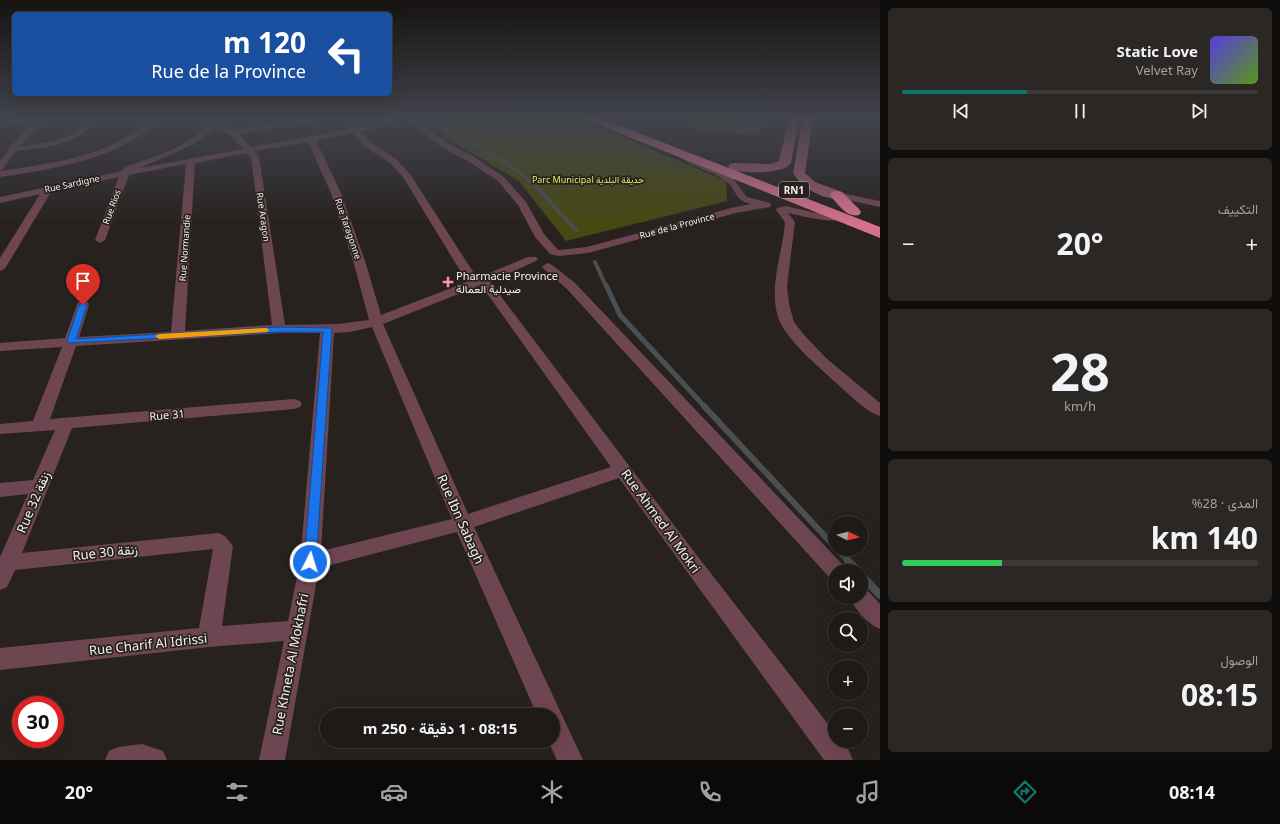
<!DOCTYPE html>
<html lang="ar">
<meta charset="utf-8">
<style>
body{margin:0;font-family:"Noto Sans",Vazirmatn,sans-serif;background:#2b2724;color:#f1f3f6;direction:rtl;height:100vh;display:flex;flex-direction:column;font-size:15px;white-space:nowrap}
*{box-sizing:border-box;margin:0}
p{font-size:13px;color:#a1a1a1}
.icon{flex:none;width:22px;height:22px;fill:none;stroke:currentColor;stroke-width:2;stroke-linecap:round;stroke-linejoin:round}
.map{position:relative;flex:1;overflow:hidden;direction:ltr}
.panel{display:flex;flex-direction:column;gap:8px;padding:8px;background:#100e0d;width:400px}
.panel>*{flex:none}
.top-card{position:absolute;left:12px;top:12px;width:380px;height:84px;border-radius:6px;box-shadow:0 4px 16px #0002,0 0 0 1px #3c3836;direction:rtl;background:#1a4fa0;color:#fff;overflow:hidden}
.needle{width:26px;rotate:96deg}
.controls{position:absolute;left:828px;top:516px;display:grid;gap:8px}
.controls a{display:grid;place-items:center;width:40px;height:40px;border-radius:50%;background:#1e1a17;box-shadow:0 4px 16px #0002,0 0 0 1px #3c3836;font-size:20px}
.speed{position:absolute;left:12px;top:696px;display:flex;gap:8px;font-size:20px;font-weight:700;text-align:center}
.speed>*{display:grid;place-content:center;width:52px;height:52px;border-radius:50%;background:#1e1a17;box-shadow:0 4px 16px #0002,0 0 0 1px #3c3836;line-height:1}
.speed .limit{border:6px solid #d22;background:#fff;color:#111}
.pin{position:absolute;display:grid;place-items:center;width:34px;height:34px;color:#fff;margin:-41px -17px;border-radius:50% 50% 50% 0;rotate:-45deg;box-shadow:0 0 4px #0007}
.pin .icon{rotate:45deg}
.me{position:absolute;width:44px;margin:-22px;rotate:5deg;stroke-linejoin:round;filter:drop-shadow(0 0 3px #0008)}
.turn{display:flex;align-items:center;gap:14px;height:84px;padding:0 20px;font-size:18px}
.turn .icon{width:52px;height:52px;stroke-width:2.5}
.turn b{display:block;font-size:28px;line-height:34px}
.big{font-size:30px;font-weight:700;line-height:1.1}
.panel .widget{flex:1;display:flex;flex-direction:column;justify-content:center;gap:6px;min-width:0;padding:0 14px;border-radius:6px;background:#2b2724}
.panel .dial{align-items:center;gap:0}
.dial b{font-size:52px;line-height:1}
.song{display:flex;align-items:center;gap:12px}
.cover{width:48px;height:48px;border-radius:6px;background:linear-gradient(135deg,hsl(250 70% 55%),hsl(90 70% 35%))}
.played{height:4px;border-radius:2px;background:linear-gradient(90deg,#0f766e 35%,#3c3836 35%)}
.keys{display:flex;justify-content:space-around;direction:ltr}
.heat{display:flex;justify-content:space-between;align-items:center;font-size:22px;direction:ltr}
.charge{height:6px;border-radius:3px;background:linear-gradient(90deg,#34c759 28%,#3c3836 0)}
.trip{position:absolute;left:320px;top:708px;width:240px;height:40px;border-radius:20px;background:#1e1a17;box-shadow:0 4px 16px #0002,0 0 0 1px #3c3836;font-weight:700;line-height:40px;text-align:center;direction:rtl}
.dock{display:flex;height:64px;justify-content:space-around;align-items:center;background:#0c0a09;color:#a1a1a1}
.dock .icon{width:28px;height:28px}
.dock .on{color:#0f766e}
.dock b{font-size:18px;color:#f1f3f6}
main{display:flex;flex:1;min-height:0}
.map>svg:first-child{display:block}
.green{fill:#474912}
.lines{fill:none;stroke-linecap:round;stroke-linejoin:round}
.stream-far4{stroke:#4a4f54;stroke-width:3}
.stream-far3{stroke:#4a4f54;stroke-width:4}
.stream-far2{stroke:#4a4f54;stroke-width:5}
.stream-far1{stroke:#4a4f54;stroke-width:6}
.stream{stroke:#4a4f54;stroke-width:8}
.street{fill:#6e4651;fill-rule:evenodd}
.secondary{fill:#98586a;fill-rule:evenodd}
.highway{fill:#d5718f;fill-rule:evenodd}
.route{fill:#1a73e8;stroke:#114b97}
.slow{fill:#f59e0b}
.poi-dot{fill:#f39aab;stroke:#28221f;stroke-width:1.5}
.labels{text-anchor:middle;stroke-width:3.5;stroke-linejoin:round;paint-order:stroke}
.far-park-label{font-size:9px;fill:#e6ea60;stroke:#28221f}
.far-street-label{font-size:9px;fill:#f5f0ef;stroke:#28221f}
.shield{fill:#28221f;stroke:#b8b2b1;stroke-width:1}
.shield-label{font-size:10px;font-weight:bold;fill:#f5f0ef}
.poi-label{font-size:11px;fill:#f5f0ef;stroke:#28221f;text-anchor:start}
.street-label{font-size:11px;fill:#f5f0ef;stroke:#28221f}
.near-street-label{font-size:13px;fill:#f5f0ef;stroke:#28221f}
</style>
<main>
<section class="panel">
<div class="widget">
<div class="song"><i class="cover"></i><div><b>Static Love</b><p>Velvet Ray</p></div></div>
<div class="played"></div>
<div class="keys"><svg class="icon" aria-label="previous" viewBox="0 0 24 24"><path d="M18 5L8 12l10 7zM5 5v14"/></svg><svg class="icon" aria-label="pause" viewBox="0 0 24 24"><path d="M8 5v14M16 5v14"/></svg><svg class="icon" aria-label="next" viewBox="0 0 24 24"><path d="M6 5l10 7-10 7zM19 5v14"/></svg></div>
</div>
<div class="widget"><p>التكييف</p>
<div class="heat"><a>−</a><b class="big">20°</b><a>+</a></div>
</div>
<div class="widget dial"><b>28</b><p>km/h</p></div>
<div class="widget"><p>المدى · 28%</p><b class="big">140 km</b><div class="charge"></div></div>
<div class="widget"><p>الوصول</p><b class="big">08:15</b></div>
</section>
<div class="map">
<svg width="880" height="760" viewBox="0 0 880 760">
<rect width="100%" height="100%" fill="#28221f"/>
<g class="green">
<path d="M428 118H578L726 181 727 201 566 241 519 181 444 136Z"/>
<path d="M691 118H707L762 125 758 136 686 127Z"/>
</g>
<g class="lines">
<path class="stream-far4" d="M440 118V125C472 144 517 165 541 192"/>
<g class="stream-far3">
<path d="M540 191 576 230"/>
<path d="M595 262 606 286"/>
</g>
<path class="stream-far2" d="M606 285 620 315 705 407"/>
<g class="stream-far1">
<path d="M704 406 835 547"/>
<path d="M837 549 849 562"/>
</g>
<g class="stream">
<path d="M848 561 858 571"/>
<path d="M861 575 880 595"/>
</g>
<g class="street">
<path d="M26 118H45L21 146C44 143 76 140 89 118H97C82 145 43 148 16 151L3 169 0 170V161L10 147 34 121 0 126V122Z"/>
<path d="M151 118H159C128 158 48 170 0 177V171C49 164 116 155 151 118Z"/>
<path d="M213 118H221L217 124 234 130 311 118H327L323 120 239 134 251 147 349 129 342 118H350L356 128 395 118H413L449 144 474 157 504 177 526 202 544 234 558 250 587 247 731 208 751 204C733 200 738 190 726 181 712 171 695 168 681 158L680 156 681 154 684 153 732 177 747 197 770 203 771 205 770 207 736 213 588 253 559 256 554 255 550 254 535 237 518 205 498 181 468 161 443 148 405 119 360 132 370 142 396 159 410 174 477 278 528 257H536L538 259 536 261 490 282 692 549 835 733V741H841L849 751 853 760H824L619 478 474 527 583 760H557L548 741H553V715H537L457 532 319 568 285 760H259L284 641 209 647 0 670V648L199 628 213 549 15 570 7 587 0 590V557L28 494 0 497V483L33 480 55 430 0 434V424L33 421 62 347 0 351V343L65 338 77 305 78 302H88L89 305 79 337 171 332 186 164 129 175 105 240 100 243 95 240 119 177 51 192 6 267 4 269 0 271V258L40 194 0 203V197L122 171 125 167C154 156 195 146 213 118ZM215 128 230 135 243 149 140 168 194 144ZM353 133 364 146 390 163 403 177 467 282 381 315 366 264 341 193 316 140ZM308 142 331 193 354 264 369 320 338 324 285 325 259 157 255 151ZM247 153 251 157 272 325 185 331 195 163ZM481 285 611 467 468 514 383 324ZM372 327 452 519 321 551 334 333 350 332ZM280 333H320L300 562 288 621 222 626 233 546 225 536 218 533 22 553 72 428 294 409 300 407 302 404 300 401 294 399 50 419 76 346Z"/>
<path d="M837 192 880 201V207L834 197 832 195 834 193Z"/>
<path d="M786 206 816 213 840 214 845 217C837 226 799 215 788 213L795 222 787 286 789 304 794 322 804 335 826 358 880 403V416C865 412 846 391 834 381 817 365 790 343 780 322 774 309 774 291 776 277 778 258 784 241 785 222L776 210 777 208Z"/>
<path d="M548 263 552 265 575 283 843 565 846 571H835V579L829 577 567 289 544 269 542 267 544 265Z"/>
<path d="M861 588 868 591 880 604V629C867 624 855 609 849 597H861Z"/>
<path d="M142 744 163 751 167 760H105L109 751 118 747Z"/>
</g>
<g class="secondary">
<path d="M789 118H799L791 163C783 175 743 173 730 170L728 167 730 164 734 163 771 164 779 161Z"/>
<path d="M803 118H813L805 173 815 182 842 192 844 195 842 198C825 202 801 187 793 173Z"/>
</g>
<g class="highway">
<path d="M586 118H600L880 227V238L587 120Z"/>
<path d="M837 191 842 192 859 209 861 212 859 215C847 218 840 206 832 198L830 195 832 192Z"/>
</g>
</g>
<linearGradient id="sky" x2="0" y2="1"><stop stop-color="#161311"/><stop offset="0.53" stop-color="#42444d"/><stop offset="1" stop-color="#42444d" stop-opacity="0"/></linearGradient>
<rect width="880" height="224" fill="url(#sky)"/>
<path class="route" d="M83 302 87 305 76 339 279 327 330 328 332 329 316 562 314 566 310 567 305 566 304 562 323 332H279L68 343 67 341 79 305Z"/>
<path class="slow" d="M265 328H267L269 330 267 332 159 339 155 336 159 334Z"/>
<path class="poi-dot" d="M446 276h4v4h4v4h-4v4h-4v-4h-4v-4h4z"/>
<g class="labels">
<g class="far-park-label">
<text x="588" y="183">Parc Municipal حديقة البلدية</text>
</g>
<g class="far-street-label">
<text transform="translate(72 184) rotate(-12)" y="3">Rue Sardigne</text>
<text transform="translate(112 207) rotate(-70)" y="3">Rue Rios</text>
<text transform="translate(263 217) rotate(82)" y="3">Rue Aragon</text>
<text transform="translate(677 226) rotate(-15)" y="3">Rue de la Province</text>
<text transform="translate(348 229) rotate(71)" y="3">Rue Taragonne</text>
<text transform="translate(185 248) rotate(-86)" y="3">Rue Normandie</text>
</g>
<rect class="shield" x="779" y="182" width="30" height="16" rx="3"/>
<g class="shield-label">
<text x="794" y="194">RN1</text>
</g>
<g class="poi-label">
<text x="456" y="280">Pharmacie Province<tspan x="456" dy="13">صيدلية العمالة</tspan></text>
</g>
<g class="street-label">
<text transform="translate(167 415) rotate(-5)" y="4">Rue 31</text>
</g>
<g class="near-street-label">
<text transform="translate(33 502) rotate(-67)" y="5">Rue 32 زنقة</text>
<text transform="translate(461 519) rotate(66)" y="5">Rue Ibn Sabagh</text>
<text transform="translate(661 521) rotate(54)" y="5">Rue Ahmed Al Mokri</text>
<text transform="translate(105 552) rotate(-6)" y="5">Rue 30 زنقة</text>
<text transform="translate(148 644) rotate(-6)" y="5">Rue Charif Al Idrissi</text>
<text transform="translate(290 664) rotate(-79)" y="5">Rue Khneta Al Mokhafri</text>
</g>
</g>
</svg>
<div class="controls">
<a><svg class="needle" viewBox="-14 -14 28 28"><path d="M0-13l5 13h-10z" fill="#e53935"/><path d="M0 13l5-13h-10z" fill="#a1a1a1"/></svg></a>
<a><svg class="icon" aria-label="sound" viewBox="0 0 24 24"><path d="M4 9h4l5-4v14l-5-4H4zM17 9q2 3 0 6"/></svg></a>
<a><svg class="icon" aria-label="search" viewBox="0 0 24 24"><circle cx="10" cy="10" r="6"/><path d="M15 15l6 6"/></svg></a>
<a>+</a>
<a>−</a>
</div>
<div class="speed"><div class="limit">30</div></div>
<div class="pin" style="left:83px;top:305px;background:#d93025"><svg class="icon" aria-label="arrive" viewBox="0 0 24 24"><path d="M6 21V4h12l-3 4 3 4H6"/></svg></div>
<svg class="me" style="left:310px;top:562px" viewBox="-20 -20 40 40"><circle r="17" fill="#1a73e8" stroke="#fff" stroke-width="3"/><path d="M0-11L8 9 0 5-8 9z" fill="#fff"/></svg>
<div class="trip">08:15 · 1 دقيقة · 250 m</div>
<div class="top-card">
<div class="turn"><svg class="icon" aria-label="left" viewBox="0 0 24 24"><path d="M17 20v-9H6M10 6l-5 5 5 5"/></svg><div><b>120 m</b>Rue de la Province</div></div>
</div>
</div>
</main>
<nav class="dock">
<b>08:14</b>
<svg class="icon on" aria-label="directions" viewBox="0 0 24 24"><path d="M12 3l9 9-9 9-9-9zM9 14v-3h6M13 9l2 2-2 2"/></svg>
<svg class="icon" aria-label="music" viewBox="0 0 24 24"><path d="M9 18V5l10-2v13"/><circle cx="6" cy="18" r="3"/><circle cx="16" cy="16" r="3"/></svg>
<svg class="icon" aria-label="phone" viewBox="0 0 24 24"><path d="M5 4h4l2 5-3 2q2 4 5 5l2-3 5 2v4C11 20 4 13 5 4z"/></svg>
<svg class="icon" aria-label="climate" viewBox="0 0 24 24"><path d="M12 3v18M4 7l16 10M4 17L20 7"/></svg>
<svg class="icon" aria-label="car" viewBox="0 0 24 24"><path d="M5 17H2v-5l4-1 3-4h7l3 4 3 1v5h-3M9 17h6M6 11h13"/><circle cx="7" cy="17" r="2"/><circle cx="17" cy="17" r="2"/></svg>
<svg class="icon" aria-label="filters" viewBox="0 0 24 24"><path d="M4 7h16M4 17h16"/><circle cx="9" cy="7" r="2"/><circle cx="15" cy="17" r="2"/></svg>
<b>20°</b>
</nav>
